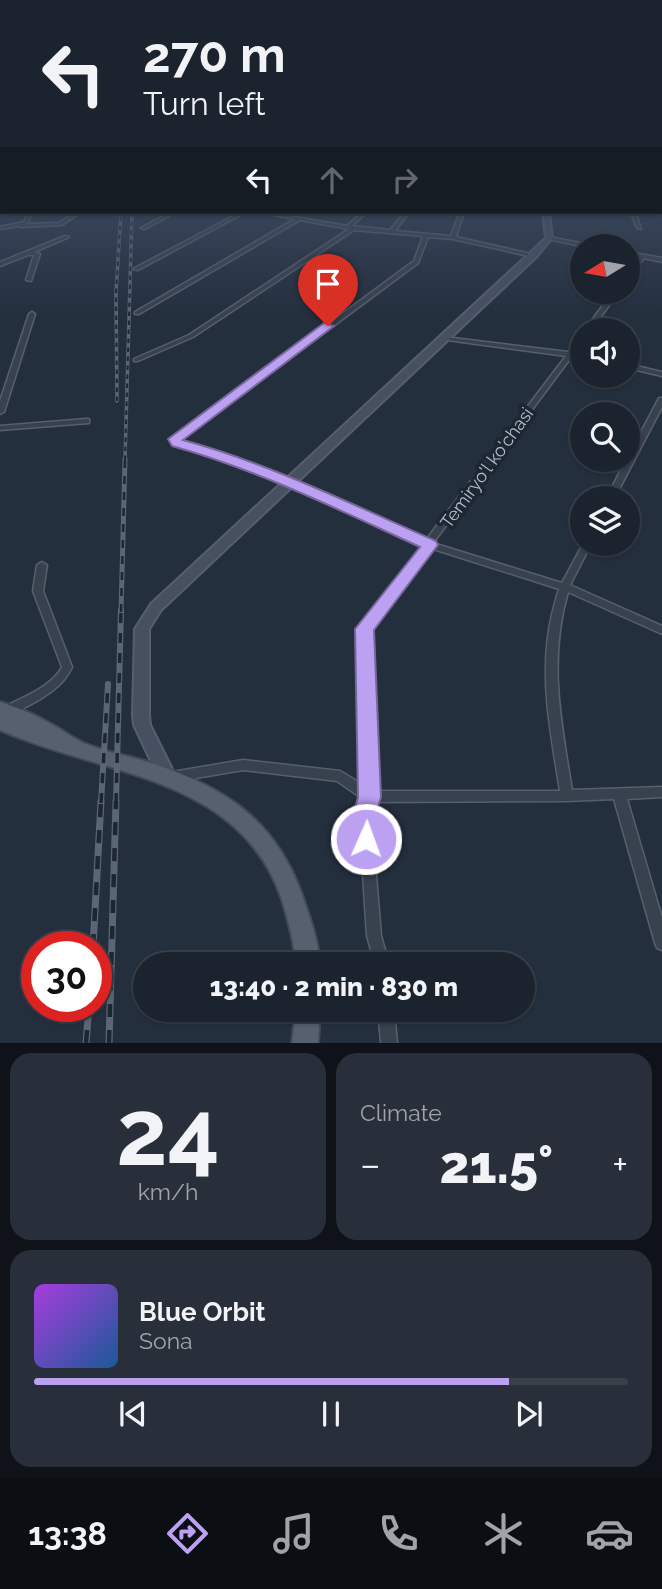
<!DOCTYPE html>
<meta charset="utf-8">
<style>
body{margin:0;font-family:Raleway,sans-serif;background:#282f3a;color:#f1f3f6;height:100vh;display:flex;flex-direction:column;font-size:26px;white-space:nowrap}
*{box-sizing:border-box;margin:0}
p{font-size:23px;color:#a0a4aa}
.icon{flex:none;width:38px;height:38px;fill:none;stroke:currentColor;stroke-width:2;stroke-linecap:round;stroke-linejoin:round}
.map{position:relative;height:1043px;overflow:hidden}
.panel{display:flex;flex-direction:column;gap:10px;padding:10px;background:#0f1319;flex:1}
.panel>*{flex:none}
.guide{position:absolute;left:0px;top:0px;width:663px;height:214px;box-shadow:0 2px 5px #0004,0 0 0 2px #39404a;background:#1b232e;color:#f1f3f6;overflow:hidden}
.needle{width:46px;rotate:259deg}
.controls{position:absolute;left:570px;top:234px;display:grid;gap:14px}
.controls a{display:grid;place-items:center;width:70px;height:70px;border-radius:50%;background:#1b232e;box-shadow:0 2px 5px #0004,0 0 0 2px #39404a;font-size:35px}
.speed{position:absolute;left:21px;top:931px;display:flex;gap:14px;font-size:35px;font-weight:700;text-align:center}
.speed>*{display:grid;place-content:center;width:91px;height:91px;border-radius:50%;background:#1b232e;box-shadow:0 2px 5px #0004,0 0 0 2px #39404a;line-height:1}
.speed .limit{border:10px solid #d22;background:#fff;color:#111}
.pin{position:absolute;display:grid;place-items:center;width:60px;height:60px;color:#fff;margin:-72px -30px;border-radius:50% 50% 50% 0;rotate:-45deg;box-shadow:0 0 7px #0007}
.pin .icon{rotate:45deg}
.me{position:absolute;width:77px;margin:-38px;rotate:2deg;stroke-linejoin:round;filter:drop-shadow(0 0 5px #0008)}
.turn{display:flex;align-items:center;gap:24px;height:147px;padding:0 28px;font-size:32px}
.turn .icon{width:91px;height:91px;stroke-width:2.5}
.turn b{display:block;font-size:49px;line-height:60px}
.lanes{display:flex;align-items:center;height:66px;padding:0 28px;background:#0003;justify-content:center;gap:35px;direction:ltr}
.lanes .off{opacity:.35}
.big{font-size:52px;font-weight:800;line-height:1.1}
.panel .card{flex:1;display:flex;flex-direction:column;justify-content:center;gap:10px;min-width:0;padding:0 24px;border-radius:21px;background:#282f3a}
.panel .dial{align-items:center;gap:0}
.dial b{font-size:91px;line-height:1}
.song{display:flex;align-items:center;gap:21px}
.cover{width:84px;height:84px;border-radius:10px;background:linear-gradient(135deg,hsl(280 70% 55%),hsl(210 70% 35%))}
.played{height:7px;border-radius:4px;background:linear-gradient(90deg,#bca0f2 80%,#39404a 80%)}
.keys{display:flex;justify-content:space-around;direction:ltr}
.heat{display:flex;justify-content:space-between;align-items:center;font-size:38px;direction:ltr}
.panel .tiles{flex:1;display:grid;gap:10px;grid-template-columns:1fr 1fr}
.card:last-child{grid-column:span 2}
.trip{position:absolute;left:133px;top:952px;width:402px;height:70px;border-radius:35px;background:#1b232e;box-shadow:0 2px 5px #0004,0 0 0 2px #39404a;font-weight:800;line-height:70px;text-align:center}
.tabs{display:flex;height:112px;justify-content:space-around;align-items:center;background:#0b0e12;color:#a0a4aa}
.tabs .icon{width:49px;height:49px}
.tabs .selected{color:#bca0f2}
.tabs b{font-size:32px;color:#f1f3f6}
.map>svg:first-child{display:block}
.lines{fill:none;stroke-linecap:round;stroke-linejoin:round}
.street-casing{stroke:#565f6c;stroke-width:3}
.secondary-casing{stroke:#565f6c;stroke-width:4}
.primary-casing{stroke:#414a57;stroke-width:4}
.street{fill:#38414e;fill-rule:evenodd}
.secondary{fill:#465061;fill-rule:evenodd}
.primary{fill:#56606e;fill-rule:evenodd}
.rail-far3-casing{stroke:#5a6575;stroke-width:3.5}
.rail-far2-casing{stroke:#5a6575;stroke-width:5}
.rail-far1-casing{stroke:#5a6575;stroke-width:6}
.rail-casing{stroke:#5a6575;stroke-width:7}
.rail-far3{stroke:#1d2633;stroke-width:2;stroke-dasharray:4.5;stroke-linecap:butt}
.rail-far2{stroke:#1d2633;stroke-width:2.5;stroke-dasharray:8;stroke-linecap:butt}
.rail-far1{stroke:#1d2633;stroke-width:3.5;stroke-dasharray:10;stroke-linecap:butt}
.rail{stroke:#1d2633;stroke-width:4.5;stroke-dasharray:13;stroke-linecap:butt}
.route{fill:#bca0f2;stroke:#7a689d;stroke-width:2}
.labels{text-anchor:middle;stroke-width:7;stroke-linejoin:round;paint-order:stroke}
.street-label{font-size:18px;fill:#b4bcc9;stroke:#1d2633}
</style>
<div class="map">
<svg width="662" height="1043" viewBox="0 0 662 1043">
<rect width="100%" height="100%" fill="#242f3e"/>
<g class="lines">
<g class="street-casing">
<g id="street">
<path d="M28 212H32L28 223 26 224 59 223 76 212H81L62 225 21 227 19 226 0 229V227L24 222Z"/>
<path d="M171 212H176L145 229 141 228Z"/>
<path d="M241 212H246L138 270 133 269Z"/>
<path d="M257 212H266L347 226 363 212H367L352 226 390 230 405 212H409L395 231 451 236 460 212H464L456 237 536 255 533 257 453 239 428 237 418 263 179 441 223 453 291 480 426 540 566 356 447 340 445 339V337L568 352 581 336 583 335V342L574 353 583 354V358L572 356 433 543 562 583 583 544H591L570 585 662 626V634L568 592C548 660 561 722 572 790L662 787V797L627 799 662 918V950L657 948 655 943 614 799 567 801 375 802 371 814 381 936 389 964H375L367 936 359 814 363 799 337 781 243 770 172 782 168 781 166 777 168 773 172 772 243 760 340 771 363 785 359 629 422 545 285 484 217 457 174 445 171 440 414 261 423 236 354 230 193 337 138 361H134V359L189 335 349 229 300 220 139 314H135V312L295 219ZM430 548 559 589C554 605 550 620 548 637 541 688 552 740 560 791H376L369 630Z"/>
<path d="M631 212H635L641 229 637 228Z"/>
<path d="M65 236 69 237 34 252 40 254 31 281 26 280 34 255H28L0 266V262Z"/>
<path d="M549 237 596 246 598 247H587L547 239V238Z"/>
<path d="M628 252 662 258V262L644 258 628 277V271L639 257 628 255Z"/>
<path d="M613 292H619L590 331H584Z"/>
<path d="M32 312 35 314 4 412 0 414V401L29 314Z"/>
<path d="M628 364 662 372V376L628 368Z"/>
<path d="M659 398H662V407L614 499H606L626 460H628V457Z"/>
<path d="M86 419H89V423L0 430V426Z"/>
<path d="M42 562 47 565 43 591 72 667C63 690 28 707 6 716L2 714 0 711 2 708C21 698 52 687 62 667L33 591 37 565Z"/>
<path d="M378 1010H394L397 1043H381Z"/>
</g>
</g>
<g class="secondary-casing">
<path id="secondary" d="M543 212H549L552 238 536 257 161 610 149 629V715L150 725 176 777 173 782 167 784 161 782 134 725 133 715 135 629 151 604 530 253 546 238Z"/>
</g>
<g class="primary-casing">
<g id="primary">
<path d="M0 702C16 707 34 714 49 723 62 729 73 739 86 744 106 752 128 756 148 762 222 786 273 817 301 892 309 915 318 939 320 964H296C294 941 288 919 281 897 238 775 101 775 0 730Z"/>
<path d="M296 1010H320L318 1043H292Z"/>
</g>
</g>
<use href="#street" class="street"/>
<use href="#secondary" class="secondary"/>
<use href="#primary" class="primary"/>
<g class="rail-far3-casing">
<g id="rail-far3">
<path d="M117 401 116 292 121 212"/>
<path d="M125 460 132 212"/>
</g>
</g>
<g class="rail-far2-casing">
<path id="rail-far2" d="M121 612 125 459"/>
</g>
<g class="rail-far1-casing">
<g id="rail-far1">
<path d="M101 803 108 684"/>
<path d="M116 803 121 610"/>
</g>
</g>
<g class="rail-casing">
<g id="rail">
<path d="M93 947 101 801"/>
<path d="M86 1043 89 1006"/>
<path d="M109 1043 116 801"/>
</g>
</g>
<use href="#rail-far3" class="rail-far3"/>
<use href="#rail-far2" class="rail-far2"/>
<use href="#rail-far1" class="rail-far1"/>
<use href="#rail" class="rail"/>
</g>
<linearGradient id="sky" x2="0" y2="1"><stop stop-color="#141a22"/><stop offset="0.54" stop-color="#3f4d63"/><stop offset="1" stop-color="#3f4d63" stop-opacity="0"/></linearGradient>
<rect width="662" height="315" fill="url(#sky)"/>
<path class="route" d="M324 323 334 326 183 440C271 464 353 505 436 541L438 545 374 630 381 797 376 814 378 839 375 846 366 850 358 846C351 830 353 813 358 797L355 629 420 547C339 510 258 470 172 446L168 439Z"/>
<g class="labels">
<g class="street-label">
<text transform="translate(487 468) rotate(-54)" y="6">Temiryo'l ko'chasi</text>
</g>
</g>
</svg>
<div class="controls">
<a><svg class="needle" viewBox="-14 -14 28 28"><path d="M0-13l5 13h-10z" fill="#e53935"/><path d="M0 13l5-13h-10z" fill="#a0a4aa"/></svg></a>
<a><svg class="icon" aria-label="sound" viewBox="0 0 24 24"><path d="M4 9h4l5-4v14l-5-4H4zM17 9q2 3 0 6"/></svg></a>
<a><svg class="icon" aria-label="search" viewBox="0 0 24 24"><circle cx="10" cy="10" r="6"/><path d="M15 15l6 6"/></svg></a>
<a><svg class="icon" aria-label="layers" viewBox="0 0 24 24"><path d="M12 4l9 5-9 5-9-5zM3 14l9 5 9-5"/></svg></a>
</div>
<div class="speed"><div class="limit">30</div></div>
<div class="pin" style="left:328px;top:326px;background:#d93025"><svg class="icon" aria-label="arrive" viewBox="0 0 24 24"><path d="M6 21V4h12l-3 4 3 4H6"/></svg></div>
<svg class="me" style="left:366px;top:839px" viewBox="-20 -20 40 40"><circle r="17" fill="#bca0f2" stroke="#fff" stroke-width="3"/><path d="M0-11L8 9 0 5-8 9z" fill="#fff"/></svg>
<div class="trip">13:40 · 2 min · 830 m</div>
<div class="guide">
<div class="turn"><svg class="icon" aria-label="left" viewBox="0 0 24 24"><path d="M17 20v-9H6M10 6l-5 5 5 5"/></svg><div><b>270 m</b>Turn left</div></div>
<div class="lanes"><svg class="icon" aria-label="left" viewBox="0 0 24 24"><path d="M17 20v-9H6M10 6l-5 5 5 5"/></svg><svg class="icon off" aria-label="ahead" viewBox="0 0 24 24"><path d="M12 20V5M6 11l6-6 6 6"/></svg><svg class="icon off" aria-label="right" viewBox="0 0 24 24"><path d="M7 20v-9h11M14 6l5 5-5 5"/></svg></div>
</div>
</div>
<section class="panel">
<div class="tiles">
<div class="card dial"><b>24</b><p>km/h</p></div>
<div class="card"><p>Climate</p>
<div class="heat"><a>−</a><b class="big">21.5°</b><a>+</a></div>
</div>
<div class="card">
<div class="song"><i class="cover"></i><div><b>Blue Orbit</b><p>Sona</p></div></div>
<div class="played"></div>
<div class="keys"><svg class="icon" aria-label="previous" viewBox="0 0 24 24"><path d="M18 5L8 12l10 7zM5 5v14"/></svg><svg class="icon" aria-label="pause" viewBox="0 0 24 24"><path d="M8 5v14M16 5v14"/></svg><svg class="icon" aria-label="next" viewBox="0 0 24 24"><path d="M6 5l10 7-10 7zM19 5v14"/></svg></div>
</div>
</div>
</section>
<nav class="tabs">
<b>13:38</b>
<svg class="icon selected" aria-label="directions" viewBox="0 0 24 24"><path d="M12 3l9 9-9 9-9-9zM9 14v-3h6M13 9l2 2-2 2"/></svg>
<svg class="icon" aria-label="music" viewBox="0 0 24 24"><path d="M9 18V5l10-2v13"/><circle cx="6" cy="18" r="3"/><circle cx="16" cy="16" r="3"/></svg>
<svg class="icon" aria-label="phone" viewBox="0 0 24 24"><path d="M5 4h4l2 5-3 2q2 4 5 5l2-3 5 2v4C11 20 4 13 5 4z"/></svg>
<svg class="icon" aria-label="climate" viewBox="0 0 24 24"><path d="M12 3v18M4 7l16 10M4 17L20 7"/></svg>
<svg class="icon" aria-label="car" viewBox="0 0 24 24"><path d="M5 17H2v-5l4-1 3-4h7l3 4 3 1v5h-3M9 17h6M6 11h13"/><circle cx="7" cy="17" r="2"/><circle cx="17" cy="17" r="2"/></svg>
</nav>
